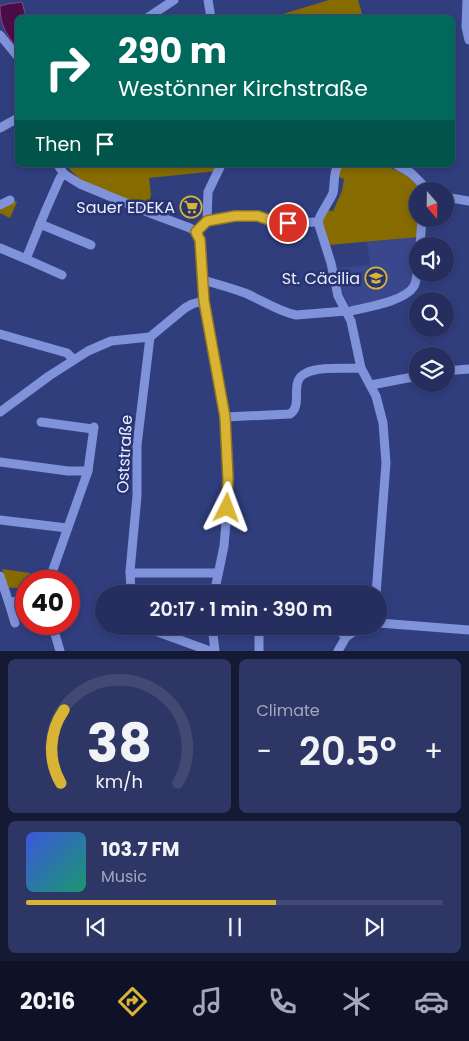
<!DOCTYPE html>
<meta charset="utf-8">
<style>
body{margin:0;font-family:Poppins,sans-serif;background:#2d3664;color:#f1f3f6;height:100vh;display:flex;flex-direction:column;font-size:19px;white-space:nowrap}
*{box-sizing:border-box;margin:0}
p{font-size:16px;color:#a3a8bc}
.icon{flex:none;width:28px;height:28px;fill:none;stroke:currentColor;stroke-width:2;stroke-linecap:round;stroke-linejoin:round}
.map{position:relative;height:651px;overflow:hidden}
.drawer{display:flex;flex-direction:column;gap:8px;padding:8px;background:#141934;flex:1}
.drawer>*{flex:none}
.hud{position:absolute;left:15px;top:15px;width:440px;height:152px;border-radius:8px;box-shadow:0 2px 8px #0003,0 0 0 1px #424a73;background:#00695c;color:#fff;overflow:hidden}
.needle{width:32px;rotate:160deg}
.fabs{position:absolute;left:409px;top:182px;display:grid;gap:10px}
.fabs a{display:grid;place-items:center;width:45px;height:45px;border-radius:50%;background:#252e5e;box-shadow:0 2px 8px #0003,0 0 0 1px #424a73;font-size:25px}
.speed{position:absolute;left:15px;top:570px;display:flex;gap:10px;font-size:25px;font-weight:700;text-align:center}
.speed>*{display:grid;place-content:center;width:65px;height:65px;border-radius:50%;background:#252e5e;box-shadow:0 2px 8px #0003,0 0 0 1px #424a73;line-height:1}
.speed .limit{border:8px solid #d22;background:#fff;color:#111}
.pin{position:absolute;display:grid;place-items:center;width:42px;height:42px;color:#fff;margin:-21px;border:2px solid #fff;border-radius:50%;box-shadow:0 1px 5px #0007}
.me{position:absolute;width:55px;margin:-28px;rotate:3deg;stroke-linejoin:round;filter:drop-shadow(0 0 4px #0008)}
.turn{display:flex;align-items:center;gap:18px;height:105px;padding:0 20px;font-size:22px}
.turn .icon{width:65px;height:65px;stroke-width:2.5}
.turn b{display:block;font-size:35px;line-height:42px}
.then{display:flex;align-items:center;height:48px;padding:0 20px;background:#0003;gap:10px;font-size:19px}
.big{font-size:38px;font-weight:600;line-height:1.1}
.drawer .tile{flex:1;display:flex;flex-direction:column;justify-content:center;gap:8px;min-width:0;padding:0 18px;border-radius:8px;background:#2d3664}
.drawer .dial{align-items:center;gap:0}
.dial svg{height:130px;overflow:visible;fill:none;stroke:#424a73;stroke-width:7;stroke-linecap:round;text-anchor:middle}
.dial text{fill:#f1f3f6;stroke:none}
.song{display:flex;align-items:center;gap:15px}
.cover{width:60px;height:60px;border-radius:8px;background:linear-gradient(135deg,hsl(230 70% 55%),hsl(160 70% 35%))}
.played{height:5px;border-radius:2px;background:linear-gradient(90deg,#d9b434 60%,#424a73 60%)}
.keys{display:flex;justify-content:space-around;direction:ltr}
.heat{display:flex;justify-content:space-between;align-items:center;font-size:28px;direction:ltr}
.drawer .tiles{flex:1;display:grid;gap:8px;grid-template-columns:1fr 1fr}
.tile:last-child{grid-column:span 2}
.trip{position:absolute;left:95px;top:585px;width:292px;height:50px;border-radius:25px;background:#252e5e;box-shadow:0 2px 8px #0003,0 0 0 1px #424a73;font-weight:600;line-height:50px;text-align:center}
.tab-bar{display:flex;height:80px;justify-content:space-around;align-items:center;background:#0f1226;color:#a3a8bc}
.tab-bar .icon{width:35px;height:35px}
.tab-bar .current{color:#d9b434}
.tab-bar b{font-size:22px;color:#f1f3f6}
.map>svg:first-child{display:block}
.built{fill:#3a478d}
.green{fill:#856b00}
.water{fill:#4d0c48;stroke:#7c507e}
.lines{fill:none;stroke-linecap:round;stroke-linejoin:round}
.minor{stroke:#7f92da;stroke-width:9}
.route-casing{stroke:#8d7522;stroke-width:12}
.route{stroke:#d9b434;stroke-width:9}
.labels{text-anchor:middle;stroke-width:5;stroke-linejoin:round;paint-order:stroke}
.poi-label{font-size:16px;fill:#e9eefd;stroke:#283372;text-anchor:end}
.street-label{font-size:16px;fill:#e9eefd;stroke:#283372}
</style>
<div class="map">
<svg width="469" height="651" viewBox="0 0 469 651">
<rect width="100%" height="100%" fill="#313e7e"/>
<path class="built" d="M412 237H419L412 285 400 295 351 310 343 292 336 268 370 265 367 242Z"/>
<g class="green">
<path d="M329 0H358L363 17H273Z"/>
<path d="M67 165H219L217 171 149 178 151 194 148 209C124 199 80 188 67 165Z"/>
<path d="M342 165H385L408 176 422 191H418V219H421L419 237 329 245 321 222 327 210 333 211 342 191 344 179 337 176Z"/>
<path d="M15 201 17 202 10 218 0 213V208Z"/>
<path d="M2 569 30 573 29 581H26V587C18 589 14 587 8 588Z"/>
</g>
<path class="water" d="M22 2 26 17 18 18 17 48C6 33 0 26 0 6L7 4Z"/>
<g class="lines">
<g class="minor">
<path d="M208 0 211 18"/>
<path d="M467 0 466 27 469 40"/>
<path d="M147 18 174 0"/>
<path d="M0 35 18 57"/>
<path d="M0 128 18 118"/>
<path d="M58 165 64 174 80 184 155 215 190 228 196 232 201 240 203 301 225 417 227 439 229 478 226 522 224 546 214 594"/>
<path d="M338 165C333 173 335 184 333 193 329 203 321 211 318 222L331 263 338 296 351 321 361 368 376 396 383 423 386 463 376 594"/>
<path d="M397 165 411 173 429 191"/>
<path d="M445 197 469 201"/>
<path d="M0 205 10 200"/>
<path d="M207 221 221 218 250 215 288 223 318 222"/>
<path d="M207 221 208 192 221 165"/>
<path d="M40 224 91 245"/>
<path d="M420 246 422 219"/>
<path d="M0 248 26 259 45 212 60 178 64 174"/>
<path d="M26 259 62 275"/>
<path d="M203 280C217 284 231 288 245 293 262 300 277 311 296 315L346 311"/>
<path d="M351 311C367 307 406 301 414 286 417 280 417 273 418 267"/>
<path d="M0 334 67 353 73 359"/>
<path d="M445 371 469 369"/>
<path d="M371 385 418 376"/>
<path d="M0 412 49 376 88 351 111 341 150 337 185 308 192 304 203 301"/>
<path d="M225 417 290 414C304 405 288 381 306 373 319 366 345 369 361 368"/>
<path d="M41 422 93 429"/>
<path d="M0 462 68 471H88"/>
<path d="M0 520 67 528"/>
<path d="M130 573H218"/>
<path d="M0 576 9 603 26 598"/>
<path d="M49 581 88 471 94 427"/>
<path d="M131 594 130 571 137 496V445L150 337"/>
<path d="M9 603 15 623"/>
<path d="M379 623 469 630"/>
<path d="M52 624 60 651"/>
<path d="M141 626 210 651"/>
<path d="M212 626 215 651"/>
<path d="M334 626 346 637"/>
<path d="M259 651V630L263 627 288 626"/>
<path d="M338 651 346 637 362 626"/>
</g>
</g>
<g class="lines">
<g class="route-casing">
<path id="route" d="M227 508 228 478 225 417 204 301 200 240 196 232 207 221 235 216H258L272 221 288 223"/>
</g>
<use href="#route" class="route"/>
</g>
<defs>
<g id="supermarket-ring" transform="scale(1.125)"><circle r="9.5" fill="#283372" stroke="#d9b434" stroke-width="1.5"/><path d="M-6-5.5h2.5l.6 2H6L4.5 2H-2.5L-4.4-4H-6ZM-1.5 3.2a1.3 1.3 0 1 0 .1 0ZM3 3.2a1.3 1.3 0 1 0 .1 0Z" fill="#d9b434"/></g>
<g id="school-ring" transform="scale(1.125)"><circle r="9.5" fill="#283372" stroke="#d9b434" stroke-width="1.5"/><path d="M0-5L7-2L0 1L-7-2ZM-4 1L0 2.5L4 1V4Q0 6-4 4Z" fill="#d9b434"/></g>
</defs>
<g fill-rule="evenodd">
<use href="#supermarket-ring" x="191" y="207"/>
<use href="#school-ring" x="376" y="278"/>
</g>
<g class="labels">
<g class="poi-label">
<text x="175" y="213">Sauer EDEKA</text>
<text x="360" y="284">St. Cäcilia</text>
</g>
<g class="street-label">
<text transform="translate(124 454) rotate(-87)" y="6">Oststraße</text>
</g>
</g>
</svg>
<div class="fabs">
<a><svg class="needle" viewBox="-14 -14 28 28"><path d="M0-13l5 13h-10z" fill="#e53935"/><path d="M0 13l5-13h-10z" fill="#a3a8bc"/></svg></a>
<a><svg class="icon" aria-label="sound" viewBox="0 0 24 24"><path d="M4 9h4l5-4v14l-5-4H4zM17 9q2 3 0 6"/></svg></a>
<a><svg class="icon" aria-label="search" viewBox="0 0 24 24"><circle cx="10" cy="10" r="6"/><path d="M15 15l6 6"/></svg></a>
<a><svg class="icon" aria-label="layers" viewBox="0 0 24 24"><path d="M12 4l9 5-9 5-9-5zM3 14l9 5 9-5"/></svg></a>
</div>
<div class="speed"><div class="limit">40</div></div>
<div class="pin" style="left:288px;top:223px;background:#d93025"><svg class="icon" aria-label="arrive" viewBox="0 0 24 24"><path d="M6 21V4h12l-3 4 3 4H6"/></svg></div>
<svg class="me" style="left:227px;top:508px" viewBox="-20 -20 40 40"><path d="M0-17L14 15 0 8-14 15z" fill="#d9b434" stroke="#fff" stroke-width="4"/></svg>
<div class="trip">20:17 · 1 min · 390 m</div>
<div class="hud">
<div class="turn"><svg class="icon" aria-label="right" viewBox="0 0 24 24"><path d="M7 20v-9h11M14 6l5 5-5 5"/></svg><div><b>290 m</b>Westönner Kirchstraße</div></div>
<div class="then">Then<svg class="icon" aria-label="arrive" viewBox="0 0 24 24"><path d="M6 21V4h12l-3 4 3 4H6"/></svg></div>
</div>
</div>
<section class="drawer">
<div class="tiles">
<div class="tile dial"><svg viewBox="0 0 100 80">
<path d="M14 69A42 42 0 1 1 86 69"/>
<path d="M14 69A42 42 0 0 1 16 24" stroke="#d9b434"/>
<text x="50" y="56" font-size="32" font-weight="700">38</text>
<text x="50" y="72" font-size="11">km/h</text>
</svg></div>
<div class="tile"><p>Climate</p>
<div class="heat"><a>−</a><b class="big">20.5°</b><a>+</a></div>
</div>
<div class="tile">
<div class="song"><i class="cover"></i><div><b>103.7 FM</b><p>Music</p></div></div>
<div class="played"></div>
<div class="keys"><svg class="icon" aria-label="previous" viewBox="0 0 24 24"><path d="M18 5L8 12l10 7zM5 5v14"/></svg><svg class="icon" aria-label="pause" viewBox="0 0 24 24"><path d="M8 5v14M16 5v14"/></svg><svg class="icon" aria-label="next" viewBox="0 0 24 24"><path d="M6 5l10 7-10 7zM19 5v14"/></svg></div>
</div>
</div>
</section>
<nav class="tab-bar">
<b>20:16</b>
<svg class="icon current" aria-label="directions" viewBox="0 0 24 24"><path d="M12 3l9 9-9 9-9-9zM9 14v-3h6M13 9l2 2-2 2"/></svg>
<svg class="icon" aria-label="music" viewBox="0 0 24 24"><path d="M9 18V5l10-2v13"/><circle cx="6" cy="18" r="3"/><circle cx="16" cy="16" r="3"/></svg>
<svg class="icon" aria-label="phone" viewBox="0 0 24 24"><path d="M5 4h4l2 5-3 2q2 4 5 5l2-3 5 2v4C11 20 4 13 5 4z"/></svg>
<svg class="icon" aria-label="climate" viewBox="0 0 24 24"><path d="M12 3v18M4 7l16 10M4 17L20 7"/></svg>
<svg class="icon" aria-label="car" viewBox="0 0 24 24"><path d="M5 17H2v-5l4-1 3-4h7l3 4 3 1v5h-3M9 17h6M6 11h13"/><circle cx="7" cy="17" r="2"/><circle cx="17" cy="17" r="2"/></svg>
</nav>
